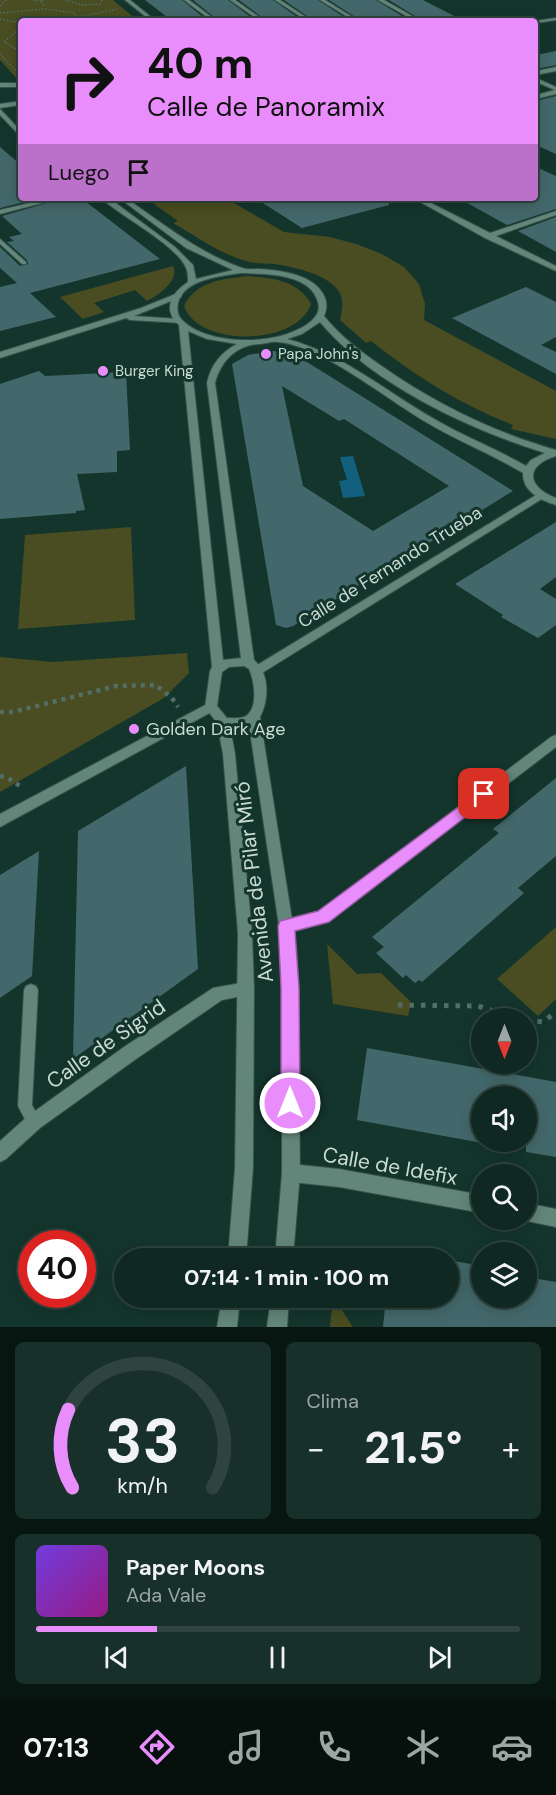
<!DOCTYPE html>
<html lang="es">
<meta charset="utf-8">
<style>
body{margin:0;font-family:"DM Sans",sans-serif;background:#18302a;color:#f1f3f6;height:100vh;display:flex;flex-direction:column;font-size:22px;white-space:nowrap}
*{box-sizing:border-box;margin:0}
p{font-size:20px;color:#9ba6a5}
.icon{flex:none;width:33px;height:33px;fill:none;stroke:currentColor;stroke-width:2;stroke-linecap:round;stroke-linejoin:round}
.map{position:relative;height:1327px;overflow:hidden}
.details{display:flex;flex-direction:column;gap:15px;padding:15px;background:#081612;flex:1}
.details>*{flex:none}
.hud{position:absolute;left:18px;top:18px;width:520px;height:183px;border-radius:6px;box-shadow:0 3px 15px #0003,0 0 0 2px #2f443f;background:#ea8dfc;color:#111;overflow:hidden}
.needle{width:39px;rotate:180deg}
.controls{position:absolute;left:471px;top:1008px;display:grid;gap:12px}
.controls a{display:grid;place-items:center;width:66px;height:66px;border-radius:50%;background:#0f2821;box-shadow:0 3px 15px #0003,0 0 0 2px #2f443f;font-size:30px}
.speed{position:absolute;left:18px;top:1230px;display:flex;gap:12px;font-size:30px;font-weight:700;text-align:center}
.speed>*{display:grid;place-content:center;width:78px;height:78px;border-radius:50%;background:#0f2821;box-shadow:0 3px 15px #0003,0 0 0 2px #2f443f;line-height:1}
.speed .limit{border:9px solid #d22;background:#fff;color:#111}
.pin{position:absolute;display:grid;place-items:center;width:51px;height:51px;color:#fff;margin:-26px;border-radius:12px;box-shadow:0 3px 9px #0006}
.me{position:absolute;width:66px;margin:-33px;rotate:0deg;stroke-linejoin:round;filter:drop-shadow(0 0 4px #0008)}
.turn{display:flex;align-items:center;gap:21px;height:126px;padding:0 30px;font-size:27px}
.turn .icon{width:78px;height:78px;stroke-width:2.5}
.turn b{display:block;font-size:42px;line-height:51px}
.then{display:flex;align-items:center;height:57px;padding:0 30px;background:#0003;gap:12px;font-size:22px}
.big{font-size:45px;font-weight:700;line-height:1.1}
.details .tile{flex:1;display:flex;flex-direction:column;justify-content:center;gap:9px;min-width:0;padding:0 21px;border-radius:9px;background:#18302a}
.details .dial{align-items:center;gap:0}
.dial svg{height:156px;overflow:visible;fill:none;stroke:#2f443f;stroke-width:7;stroke-linecap:round;text-anchor:middle}
.dial text{fill:#f1f3f6;stroke:none}
.song{display:flex;align-items:center;gap:18px}
.cover{width:72px;height:72px;border-radius:9px;background:linear-gradient(135deg,hsl(260 70% 55%),hsl(310 70% 35%))}
.played{height:6px;border-radius:3px;background:linear-gradient(90deg,#ea8dfc 25%,#2f443f 25%)}
.keys{display:flex;justify-content:space-around;direction:ltr}
.heat{display:flex;justify-content:space-between;align-items:center;font-size:33px;direction:ltr}
.details .tiles{flex:1;display:grid;gap:15px;grid-template-columns:1fr 1fr}
.tile:last-child{grid-column:span 2}
.trip{position:absolute;left:114px;top:1248px;width:345px;height:60px;border-radius:30px;background:#0f2821;box-shadow:0 3px 15px #0003,0 0 0 2px #2f443f;font-weight:700;line-height:60px;text-align:center}
.dock{display:flex;height:96px;justify-content:space-around;align-items:center;background:#06100d;color:#9ba6a5}
.dock .icon{width:42px;height:42px}
.dock .selected{color:#ea8dfc}
.dock b{font-size:27px;color:#f1f3f6}
.map>svg:first-child{display:block}
.green{fill:#494d21}
.water{fill:#125f7e}
.building{fill:#43686b;fill-rule:evenodd}
.lines{fill:none;stroke-linecap:round;stroke-linejoin:round}
.service-casing{stroke:#38514a;stroke-width:2}
.minor-casing{stroke:#38514a;stroke-width:2}
.tertiary-casing{stroke:#38514a;stroke-width:2}
.path-far2{stroke:#526e66;stroke-width:1.5;stroke-dasharray:1.5 2;stroke-linecap:butt}
.path-far1{stroke:#526e66;stroke-width:4.5;stroke-dasharray:4 5;stroke-linecap:butt}
.path{stroke:#526e66;stroke-width:5;stroke-dasharray:4.5 7;stroke-linecap:butt}
.service{fill:#63867a;fill-rule:evenodd}
.minor{fill:#63867a;fill-rule:evenodd}
.tertiary{fill:#63867a;fill-rule:evenodd}
.route{fill:#ea8dfc;stroke:#985ca4;stroke-width:1.5}
.poi-dot{fill:#ea8dfc;stroke:#14352c;stroke-width:2}
.labels{text-anchor:middle;stroke-width:6;stroke-linejoin:round;paint-order:stroke}
.far-poi-label{font-size:15px;fill:#c9dbd4;stroke:#14352c;text-anchor:start}
.street-label{font-size:18px;fill:#c9dbd4;stroke:#14352c}
.poi-label{font-size:18px;fill:#c9dbd4;stroke:#14352c;text-anchor:start}
.near-street-label{font-size:21px;fill:#c9dbd4;stroke:#14352c}
</style>
<div class="map">
<svg width="556" height="1327" viewBox="0 0 556 1327">
<rect width="100%" height="100%" fill="#14352c"/>
<g class="green">
<path d="M0 0H113L138 21H21V79H17L0 60Z"/>
<path d="M154 198H225L284 232 330 237 356 244 382 254 404 267 419 284 425 304 424 320 556 391V439L511 429 513 425C461 405 415 376 371 341L366 343 340 320C342 310 345 298 337 289 324 273 293 267 274 264 265 263 255 264 246 261 220 254 196 236 173 223L178 221 147 199Z"/>
<path d="M173 266C180 280 159 295 147 301L135 290 94 303 104 312 83 319 60 297Z"/>
<path d="M248 276C272 278 298 280 311 304 297 346 199 348 184 306 196 281 223 279 248 276Z"/>
<path d="M131 527 135 620 18 629 25 535Z"/>
<path d="M187 653 189 673 164 698 0 792V657L53 662Z"/>
<path d="M556 927V999L538 1016 497 979Z"/>
<path d="M327 944 357 974 381 973 411 1002 408 1016 333 1004Z"/>
<path d="M333 1298H334L353 1327H330Z"/>
</g>
<path class="water" d="M353 456 365 496 343 498 339 481 347 480 340 457Z"/>
<g class="building">
<path d="M145 0H182L208 21H172Z"/>
<path d="M193 0H228L256 21H219Z"/>
<path d="M239 0H273L303 21H267Z"/>
<path d="M284 0H318L350 21H314Z"/>
<path d="M329 0H376L410 21H361Z"/>
<path d="M389 0H423L464 21H423Z"/>
<path d="M556 51V65L536 69V55Z"/>
<path d="M556 96V154L536 145V105L539 104 536 101Z"/>
<path d="M0 147 21 165V198H41L0 208Z"/>
<path d="M536 167 556 176V209L507 225 458 198H536Z"/>
<path d="M64 198H81L160 259 30 293 56 317 0 331V287L17 283 0 268V247L20 266 28 264 27 260 7 242 14 241 9 237 22 234 2 216Z"/>
<path d="M255 198H388L389 205 302 228Z"/>
<path d="M556 217V252L518 231Z"/>
<path d="M526 287 556 302V337L541 345 556 352V374L452 318Z"/>
<path d="M270 351 291 352 513 491 398 562 395 559 357 582 361 584 293 626 286 628 276 625 232 364 248 355ZM282 386 339 421 344 419 449 486 373 531 303 486Z"/>
<path d="M39 371 45 376 126 372 130 450 117 451V472L77 474 85 510 76 511V513L0 519V384Z"/>
<path d="M556 522V577L540 589 556 599V625L538 638 501 617 503 615 455 584Z"/>
<path d="M186 766 198 969 73 1059 78 831Z"/>
<path d="M556 778V856L518 888 524 893 422 982 419 980 415 983 406 975 403 978 376 953 384 947 372 937 499 833 493 829Z"/>
<path d="M39 851 32 976 0 998V875Z"/>
<path d="M367 1048 556 1082V1157L526 1152V1096H482V1143L357 1120Z"/>
<path d="M448 1260 482 1266V1298H526V1277L556 1282V1327H383L386 1298H448Z"/>
</g>
<g class="lines">
<g class="service-casing">
<g id="service">
<path d="M184 0H189L217 21H212Z"/>
<path d="M230 0H235L265 21H260Z"/>
<path d="M275 0H280L312 21H307Z"/>
<path d="M320 0H325L359 21H354Z"/>
<path d="M51 198H62L0 214V210Z"/>
<path d="M0 239 26 262V264H22L0 244Z"/>
<path d="M31 984 36 986 38 990 32 1105 41 1122 39 1127 34 1129 29 1127 18 1106 24 990 26 986Z"/>
</g>
</g>
<g class="minor-casing">
<g id="minor">
<path d="M125 0H130L156 21H151Z"/>
<path d="M378 0H384L421 21H415Z"/>
<path d="M556 18V20L536 23 534 21Z"/>
<path d="M556 67V71L536 75V71Z"/>
<path d="M536 78 556 87V94L536 99V95L555 90 536 82Z"/>
<path d="M413 198H421L490 233 556 211V215L496 236 556 266V271L485 238Z"/>
<path d="M178 293 182 295 181 297 134 316 179 319 183 321 182 323 130 320 126 318 0 358V352L141 308Z"/>
<path d="M541 492 546 495 545 497 262 673H254L252 670 254 667Z"/>
<path d="M211 702 215 704 217 707 215 710 0 827V814Z"/>
<path d="M556 735V747L328 922 286 933 281 931 279 926 281 921 319 912 551 737Z"/>
<path d="M246 982 252 984 254 989 252 994 222 1000 136 1059 40 1128 6 1159 0 1162V1141L28 1116 124 1047 213 988Z"/>
<path d="M291 1164 339 1169 482 1195V1213L339 1187 291 1182 285 1179 282 1173 285 1167Z"/>
<path d="M526 1203 556 1209V1227L522 1220H526Z"/>
</g>
</g>
<g class="tertiary-casing">
<g id="tertiary">
<rect x="0" y="83" width="21" height="4"/>
<path d="M21 101V105L0 108V104Z"/>
<path d="M0 109 21 131V137L0 115Z"/>
<path d="M21 110V116L18 114Z"/>
<path d="M101 198H109L175 247 193 265 196 279 233 270 186 248 119 198H126C163 224 199 253 242 268 247 270 254 269 260 269 277 270 299 273 313 283 324 291 330 303 324 316 340 336 361 352 383 367 436 404 493 432 556 450V456C524 466 527 487 556 498V505C541 501 522 491 523 473 492 454 457 441 426 422 386 399 323 346 278 342 272 341 265 344 260 344 236 345 221 361 215 383L254 660C270 673 269 700 260 717L293 926 298 987 300 1173 293 1258H275L282 1173V987L279 926 249 725 230 727 235 754 252 933 254 989 253 1168 246 1258H228L235 1168 238 933 223 754 217 723 205 707 210 671 212 667 179 325C162 310 171 293 188 282 188 277 188 272 186 268 177 245 120 216 101 198ZM241 273C264 274 305 273 316 297 319 303 320 308 317 314 311 325 297 330 287 334 258 344 205 343 182 320 177 315 177 309 178 303 184 279 221 276 241 273ZM320 322C372 384 468 429 545 453L531 460 526 466C497 449 465 437 436 420 386 392 344 354 287 339L302 334ZM188 331 207 339 237 344C220 353 211 365 207 383L241 658 223 660ZM244 666 249 669C254 680 259 707 246 716 241 719 233 718 227 718L217 706 222 672 229 667Z"/>
<path d="M222 1298H240L237 1327H217Z"/>
<path d="M271 1298H289L287 1327H267Z"/>
</g>
</g>
<g class="path-far2">
<path d="M33 0 41 1"/>
<path d="M44 0 41 1 44 7"/>
<path d="M65 0 83 5 100 4 102 0"/>
<path d="M0 6 6 0"/>
<path d="M0 13 46 9 74 13 76 17"/>
<path d="M0 19 21 23"/>
<path d="M61 21 117 9"/>
<path d="M21 27 4 42 21 52"/>
<path d="M0 54 16 71"/>
</g>
<g class="path-far1">
<path d="M0 712H13L116 686 156 685 172 698 178 707"/>
<path d="M0 776 8 778 23 788"/>
</g>
<g class="path">
<path d="M398 1005 478 1006 516 1018"/>
<path d="M526 1020 543 1022 556 1012"/>
</g>
<use href="#service" class="service"/>
<use href="#minor" class="minor"/>
<use href="#tertiary" class="tertiary"/>
</g>
<path class="route" d="M484 788 490 790 492 794 490 798 329 922 295 931 299 987 300 1103 297 1110 290 1113 284 1110 281 1103V987L278 926 280 921 318 911Z"/>
<g class="poi-dot">
<circle cx="266" cy="354" r="6"/>
<circle cx="103" cy="371" r="6"/>
<circle cx="134" cy="729" r="6"/>
</g>
<g class="labels">
<g class="far-poi-label">
<text x="278" y="359">Papa John's</text>
<text x="115" y="376">Burger King</text>
</g>
<g class="street-label">
<text transform="translate(390 567) rotate(-32)" y="6">Calle de Fernando Trueba</text>
</g>
<g class="poi-label">
<text x="146" y="735">Golden Dark Age</text>
</g>
<g class="near-street-label">
<text transform="translate(254 882) rotate(-97)" y="7">Avenida de Pilar Miró</text>
<text transform="translate(106 1044) rotate(-35)" y="7">Calle de Sigrid</text>
<text transform="translate(390 1166) rotate(10)" y="7">Calle de Idefix</text>
</g>
</g>
</svg>
<div class="controls">
<a><svg class="needle" viewBox="-14 -14 28 28"><path d="M0-13l5 13h-10z" fill="#e53935"/><path d="M0 13l5-13h-10z" fill="#9ba6a5"/></svg></a>
<a><svg class="icon" aria-label="sound" viewBox="0 0 24 24"><path d="M4 9h4l5-4v14l-5-4H4zM17 9q2 3 0 6"/></svg></a>
<a><svg class="icon" aria-label="search" viewBox="0 0 24 24"><circle cx="10" cy="10" r="6"/><path d="M15 15l6 6"/></svg></a>
<a><svg class="icon" aria-label="layers" viewBox="0 0 24 24"><path d="M12 4l9 5-9 5-9-5zM3 14l9 5 9-5"/></svg></a>
</div>
<div class="speed"><div class="limit">40</div></div>
<div class="pin" style="left:484px;top:794px;background:#d93025"><svg class="icon" aria-label="arrive" viewBox="0 0 24 24"><path d="M6 21V4h12l-3 4 3 4H6"/></svg></div>
<svg class="me" style="left:290px;top:1103px" viewBox="-20 -20 40 40"><circle r="17" fill="#ea8dfc" stroke="#fff" stroke-width="3"/><path d="M0-11L8 9 0 5-8 9z" fill="#fff"/></svg>
<div class="trip">07:14 · 1 min · 100 m</div>
<div class="hud">
<div class="turn"><svg class="icon" aria-label="right" viewBox="0 0 24 24"><path d="M7 20v-9h11M14 6l5 5-5 5"/></svg><div><b>40 m</b>Calle de Panoramix</div></div>
<div class="then">Luego<svg class="icon" aria-label="arrive" viewBox="0 0 24 24"><path d="M6 21V4h12l-3 4 3 4H6"/></svg></div>
</div>
</div>
<section class="details">
<div class="tiles">
<div class="tile dial"><svg viewBox="0 0 100 80">
<path d="M14 69A42 42 0 1 1 86 69"/>
<path d="M14 69A42 42 0 0 1 12 29" stroke="#ea8dfc"/>
<text x="50" y="56" font-size="32" font-weight="700">33</text>
<text x="50" y="72" font-size="11">km/h</text>
</svg></div>
<div class="tile"><p>Clima</p>
<div class="heat"><a>−</a><b class="big">21.5°</b><a>+</a></div>
</div>
<div class="tile">
<div class="song"><i class="cover"></i><div><b>Paper Moons</b><p>Ada Vale</p></div></div>
<div class="played"></div>
<div class="keys"><svg class="icon" aria-label="previous" viewBox="0 0 24 24"><path d="M18 5L8 12l10 7zM5 5v14"/></svg><svg class="icon" aria-label="pause" viewBox="0 0 24 24"><path d="M8 5v14M16 5v14"/></svg><svg class="icon" aria-label="next" viewBox="0 0 24 24"><path d="M6 5l10 7-10 7zM19 5v14"/></svg></div>
</div>
</div>
</section>
<nav class="dock">
<b>07:13</b>
<svg class="icon selected" aria-label="directions" viewBox="0 0 24 24"><path d="M12 3l9 9-9 9-9-9zM9 14v-3h6M13 9l2 2-2 2"/></svg>
<svg class="icon" aria-label="music" viewBox="0 0 24 24"><path d="M9 18V5l10-2v13"/><circle cx="6" cy="18" r="3"/><circle cx="16" cy="16" r="3"/></svg>
<svg class="icon" aria-label="phone" viewBox="0 0 24 24"><path d="M5 4h4l2 5-3 2q2 4 5 5l2-3 5 2v4C11 20 4 13 5 4z"/></svg>
<svg class="icon" aria-label="climate" viewBox="0 0 24 24"><path d="M12 3v18M4 7l16 10M4 17L20 7"/></svg>
<svg class="icon" aria-label="car" viewBox="0 0 24 24"><path d="M5 17H2v-5l4-1 3-4h7l3 4 3 1v5h-3M9 17h6M6 11h13"/><circle cx="7" cy="17" r="2"/><circle cx="17" cy="17" r="2"/></svg>
</nav>
